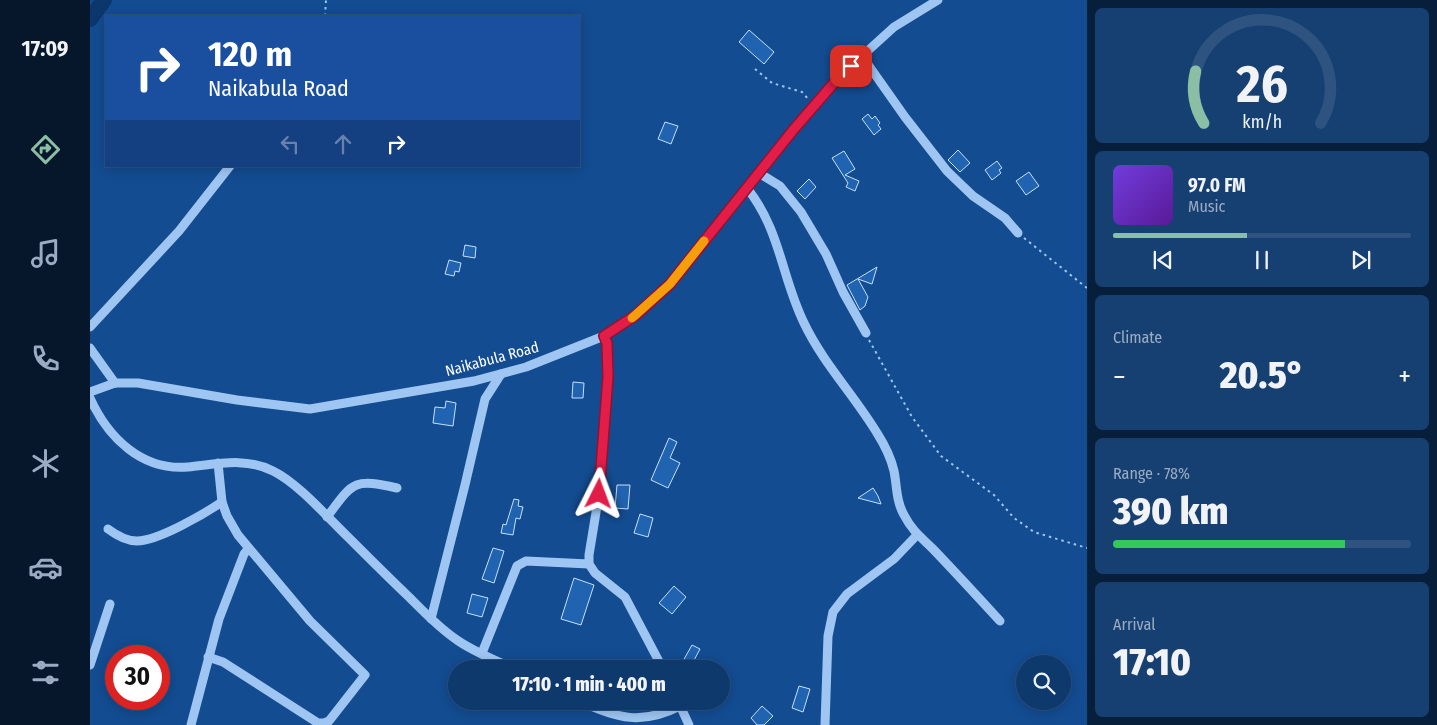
<!DOCTYPE html>
<meta charset="utf-8">
<style>
body{margin:0;font-family:"Fira Sans Condensed",sans-serif;background:#174072;color:#f1f3f6;height:100vh;display:flex;flex-direction:column;font-size:19px;white-space:nowrap}
*{box-sizing:border-box;margin:0}
p{font-size:16px;color:#9bacc2}
.icon{flex:none;width:28px;height:28px;fill:none;stroke:currentColor;stroke-width:2;stroke-linecap:round;stroke-linejoin:round}
.map{position:relative;flex:1;overflow:hidden}
.side{display:flex;flex-direction:column;gap:8px;padding:8px;background:#081f3c;width:350px}
.side>*{flex:none}
.hud{position:absolute;left:15px;top:15px;width:475px;height:152px;border-radius:0px;box-shadow:0 2px 12px #0003,0 0 0 1px #2e5380;background:#1a4fa0;color:#fff;overflow:hidden}
.fabs{position:absolute;left:926px;top:655px;display:grid;gap:10px}
.fabs a{display:grid;place-items:center;width:55px;height:55px;border-radius:50%;background:#0e396d;box-shadow:0 2px 12px #0003,0 0 0 1px #2e5380;font-size:25px}
.speed{position:absolute;left:15px;top:645px;display:flex;gap:10px;font-size:25px;font-weight:700;text-align:center}
.speed>*{display:grid;place-content:center;width:65px;height:65px;border-radius:50%;background:#0e396d;box-shadow:0 2px 12px #0003,0 0 0 1px #2e5380;line-height:1}
.speed .limit{border:8px solid #d22;background:#fff;color:#111}
.pin{position:absolute;display:grid;place-items:center;width:42px;height:42px;color:#fff;margin:-21px;border-radius:10px;box-shadow:0 2px 8px #0006}
.me{position:absolute;width:55px;margin:-28px;rotate:3deg;stroke-linejoin:round;filter:drop-shadow(0 0 4px #0008)}
.turn{display:flex;align-items:center;gap:18px;height:105px;padding:0 20px;font-size:22px}
.turn .icon{width:65px;height:65px;stroke-width:2.5}
.turn b{display:block;font-size:35px;line-height:42px}
.lanes{display:flex;align-items:center;height:48px;padding:0 20px;background:#0003;justify-content:center;gap:25px;direction:ltr}
.lanes .off{opacity:.35}
.big{font-size:38px;font-weight:800;line-height:1.1}
.side .widget{flex:1;display:flex;flex-direction:column;justify-content:center;gap:8px;min-width:0;padding:0 18px;border-radius:8px;background:#174072}
.side .dial{align-items:center;gap:0}
.dial svg{height:130px;overflow:visible;fill:none;stroke:#2e5380;stroke-width:7;stroke-linecap:round;text-anchor:middle}
.dial text{fill:#f1f3f6;stroke:none}
.song{display:flex;align-items:center;gap:15px}
.cover{width:60px;height:60px;border-radius:8px;background:linear-gradient(135deg,hsl(260 70% 55%),hsl(270 70% 35%))}
.played{height:5px;border-radius:2px;background:linear-gradient(90deg,#8abfa5 45%,#2e5380 45%)}
.keys{display:flex;justify-content:space-around;direction:ltr}
.heat{display:flex;justify-content:space-between;align-items:center;font-size:28px;direction:ltr}
.charge{height:8px;border-radius:4px;background:linear-gradient(90deg,#34c759 78%,#2e5380 0)}
.trip{position:absolute;left:358px;top:660px;width:282px;height:50px;border-radius:25px;background:#0e396d;box-shadow:0 2px 12px #0003,0 0 0 1px #2e5380;font-weight:800;line-height:50px;text-align:center}
main{display:flex;flex:1;min-height:0}
.menu{display:flex;flex-direction:column;width:90px;justify-content:space-around;align-items:center;background:#06172c;color:#9bacc2}
.menu .icon{width:35px;height:35px}
.menu .active{color:#8abfa5}
.menu b{font-size:22px;color:#f1f3f6}
.map>svg:first-child{display:block}
.lines{fill:none;stroke-linecap:round;stroke-linejoin:round}
.river{stroke:#0b376d;stroke-width:16}
.building{fill:#2063b0;stroke:#c6e0fd}
.path{stroke:#9fc6f2;stroke-width:2;stroke-dasharray:2.5 4;stroke-linecap:butt}
.minor{stroke:#9fc6f2;stroke-width:9}
.route-casing{stroke:#92132f;stroke-width:12}
.route{stroke:#e11d48;stroke-width:9}
.slow{stroke:#f59e0b;stroke-width:9}
.labels{text-anchor:middle;stroke-width:5;stroke-linejoin:round;paint-order:stroke}
.street-label{font-size:15px;fill:#fff;stroke:#134c91}
</style>
<main>
<nav class="menu">
<b>17:09</b>
<svg class="icon active" aria-label="directions" viewBox="0 0 24 24"><path d="M12 3l9 9-9 9-9-9zM9 14v-3h6M13 9l2 2-2 2"/></svg>
<svg class="icon" aria-label="music" viewBox="0 0 24 24"><path d="M9 18V5l10-2v13"/><circle cx="6" cy="18" r="3"/><circle cx="16" cy="16" r="3"/></svg>
<svg class="icon" aria-label="phone" viewBox="0 0 24 24"><path d="M5 4h4l2 5-3 2q2 4 5 5l2-3 5 2v4C11 20 4 13 5 4z"/></svg>
<svg class="icon" aria-label="climate" viewBox="0 0 24 24"><path d="M12 3v18M4 7l16 10M4 17L20 7"/></svg>
<svg class="icon" aria-label="car" viewBox="0 0 24 24"><path d="M5 17H2v-5l4-1 3-4h7l3 4 3 1v5h-3M9 17h6M6 11h13"/><circle cx="7" cy="17" r="2"/><circle cx="17" cy="17" r="2"/></svg>
<svg class="icon" aria-label="filters" viewBox="0 0 24 24"><path d="M4 7h16M4 17h16"/><circle cx="9" cy="7" r="2"/><circle cx="15" cy="17" r="2"/></svg>
</nav>
<div class="map">
<svg width="997" height="725" viewBox="0 0 997 725">
<rect width="100%" height="100%" fill="#134c91"/>
<g class="lines">
<path class="river" d="M0 19 14 0"/>
</g>
<g class="building">
<path d="M659 30 684 52 674 64 649 42Z"/>
<path d="M778 114 782 119 785 116 790 123 788 125 791 129 784 135 772 119Z"/>
<path d="M575 122 588 126 581 144 568 139Z"/>
<path d="M868 150 880 163 870 172 858 160Z"/>
<path d="M754 151 765 169 755 175 769 181 765 191 756 187 758 183 742 158Z"/>
<path d="M907 161 912 168 909 170 911 173 902 180 895 170Z"/>
<path d="M939 172 949 186 936 195 926 181Z"/>
<path d="M719 179 726 187 715 199 707 191Z"/>
<path d="M375 245 386 247 385 258 373 256Z"/>
<path d="M359 260 371 263 369 272 365 271 364 276 355 274Z"/>
<path d="M787 267 782 284 768 279 778 297 775 306 770 310 757 285Z"/>
<path d="M483 382 494 383 493 398H482Z"/>
<path d="M356 401 366 403 363 426 343 423 345 407 355 408Z"/>
<path d="M579 438 587 442 580 458 590 463 578 488 561 480Z"/>
<path d="M527 485H540L538 509 525 508Z"/>
<path d="M783 488 788 496 791 504 768 498Z"/>
<path d="M424 499 429 500 428 506 433 507 430 519 426 518 423 535 411 533 413 524 416 525Z"/>
<path d="M550 514 563 518 558 537 544 533Z"/>
<path d="M403 548 414 551 404 583 392 579Z"/>
<path d="M484 578 504 585 491 625 471 619Z"/>
<path d="M584 586 596 597 582 614 569 603Z"/>
<path d="M382 594 398 598 392 617 377 613Z"/>
<path d="M602 645 610 649 601 666 593 661Z"/>
<path d="M709 686 720 689 713 712 702 708Z"/>
<path d="M672 706 683 716 674 725H667L661 718Z"/>
</g>
<g class="lines">
<g class="path">
<path d="M235 16 236 0"/>
<path d="M665 69 682 83 712 92 719 100"/>
<path d="M934 238 997 288"/>
<path d="M779 340 822 417 851 456 904 495 924 518 944 532 997 548"/>
</g>
<g class="minor">
<path d="M772 56 815 117 857 171 883 196 915 218 928 233"/>
<path d="M669 173 690 186 711 212 736 254 753 292 776 333"/>
<path d="M657 188C691 231 691 276 714 323 733 363 764 395 787 433 794 444 801 458 804 471 807 486 806 501 814 515 823 532 831 537 843 549 866 573 888 597 910 621"/>
<path d="M0 327 89 231 140 166"/>
<path d="M514 336 517 343 518 377 509 494 499 555V564L505 573 535 597 573 669"/>
<path d="M0 348 25 383"/>
<path d="M0 392 25 383H48L147 400 220 409 384 381 436 367 514 336 546 315 581 284 704 129 750 76 804 27 848 0"/>
<path d="M0 398C18 438 52 471 98 467 128 464 155 457 183 471 208 483 239 519 260 539 279 558 299 578 319 597 334 612 349 628 367 640 384 652 405 660 424 669"/>
<path d="M237 517C263 482 263 478 307 488"/>
<path d="M18 529C26 535 36 541 47 541 68 541 114 514 132 502"/>
<path d="M341 619 375 485 395 399 411 374"/>
<path d="M392 653 427 566 436 561 499 564"/>
<path d="M118 657 133 662 228 723H234L239 721 275 675 220 621 148 535 137 516 132 502 128 463"/>
<path d="M0 665 20 604"/>
<path d="M490 701C527 719 553 725 590 706"/>
<path d="M588 701 599 725"/>
<path d="M101 725 129 619 154 554 158 549"/>
<path d="M735 725 738 636 743 612 757 594 804 559 827 535"/>
</g>
</g>
<g class="lines">
<g class="route-casing">
<path id="route" d="M509 494 518 377 517 343 514 336 546 315 580 284 704 129 750 76 761 66"/>
</g>
<use href="#route" class="route"/>
<path class="slow" d="M542 318 580 284 614 241"/>
</g>
<g class="labels">
<g class="street-label">
<text transform="translate(402 359) rotate(-15)" y="5">Naikabula Road</text>
</g>
</g>
</svg>
<div class="fabs">
<a><svg class="icon" aria-label="search" viewBox="0 0 24 24"><circle cx="10" cy="10" r="6"/><path d="M15 15l6 6"/></svg></a>
</div>
<div class="speed"><div class="limit">30</div></div>
<div class="pin" style="left:761px;top:66px;background:#d93025"><svg class="icon" aria-label="arrive" viewBox="0 0 24 24"><path d="M6 21V4h12l-3 4 3 4H6"/></svg></div>
<svg class="me" style="left:509px;top:494px" viewBox="-20 -20 40 40"><path d="M0-17L14 15 0 8-14 15z" fill="#e11d48" stroke="#fff" stroke-width="4"/></svg>
<div class="trip">17:10 · 1 min · 400 m</div>
<div class="hud">
<div class="turn"><svg class="icon" aria-label="right" viewBox="0 0 24 24"><path d="M7 20v-9h11M14 6l5 5-5 5"/></svg><div><b>120 m</b>Naikabula Road</div></div>
<div class="lanes"><svg class="icon off" aria-label="left" viewBox="0 0 24 24"><path d="M17 20v-9H6M10 6l-5 5 5 5"/></svg><svg class="icon off" aria-label="ahead" viewBox="0 0 24 24"><path d="M12 20V5M6 11l6-6 6 6"/></svg><svg class="icon" aria-label="right" viewBox="0 0 24 24"><path d="M7 20v-9h11M14 6l5 5-5 5"/></svg></div>
</div>
</div>
<section class="side">
<div class="widget dial"><svg viewBox="0 0 100 80">
<path d="M14 69A42 42 0 1 1 86 69"/>
<path d="M14 69A42 42 0 0 1 9 37" stroke="#8abfa5"/>
<text x="50" y="56" font-size="32" font-weight="700">26</text>
<text x="50" y="72" font-size="11">km/h</text>
</svg></div>
<div class="widget">
<div class="song"><i class="cover"></i><div><b>97.0 FM</b><p>Music</p></div></div>
<div class="played"></div>
<div class="keys"><svg class="icon" aria-label="previous" viewBox="0 0 24 24"><path d="M18 5L8 12l10 7zM5 5v14"/></svg><svg class="icon" aria-label="pause" viewBox="0 0 24 24"><path d="M8 5v14M16 5v14"/></svg><svg class="icon" aria-label="next" viewBox="0 0 24 24"><path d="M6 5l10 7-10 7zM19 5v14"/></svg></div>
</div>
<div class="widget"><p>Climate</p>
<div class="heat"><a>−</a><b class="big">20.5°</b><a>+</a></div>
</div>
<div class="widget"><p>Range · 78%</p><b class="big">390 km</b><div class="charge"></div></div>
<div class="widget"><p>Arrival</p><b class="big">17:10</b></div>
</section>
</main>
